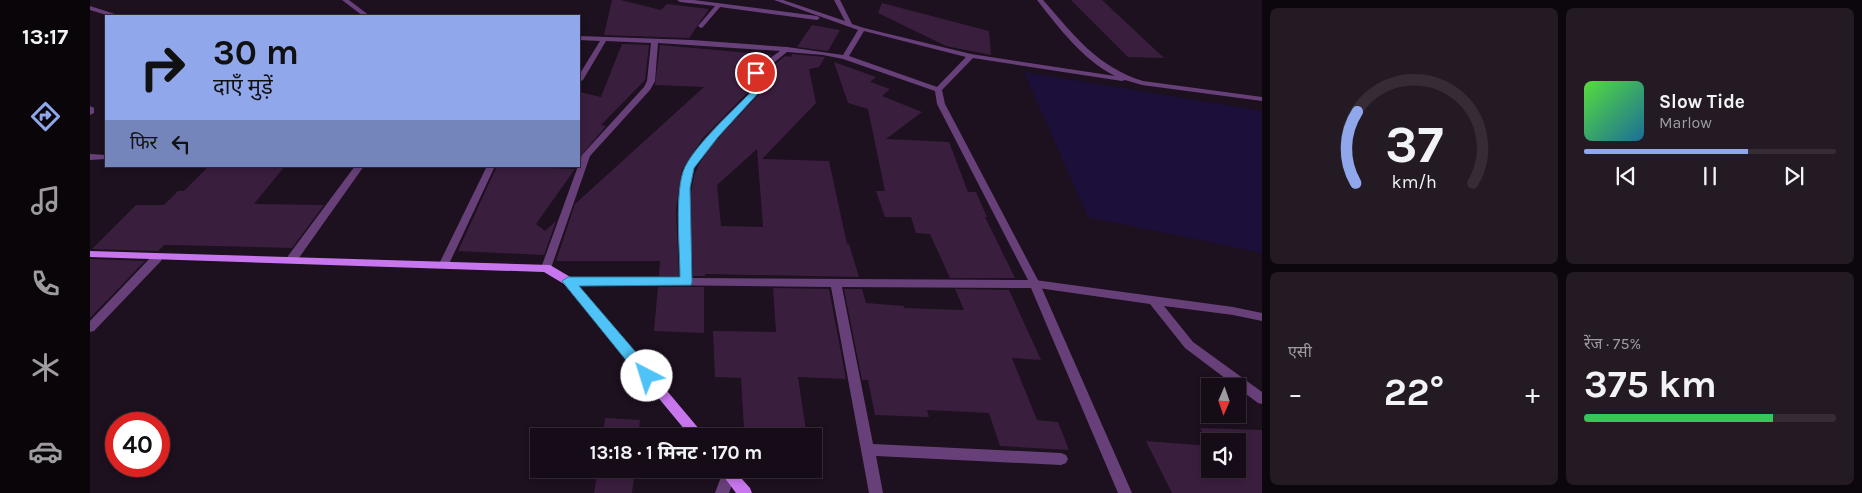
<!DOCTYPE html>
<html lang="hi">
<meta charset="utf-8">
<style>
body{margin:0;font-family:Karla,"Noto Sans Devanagari",sans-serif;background:#231a24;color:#f1f3f6;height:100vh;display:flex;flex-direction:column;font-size:19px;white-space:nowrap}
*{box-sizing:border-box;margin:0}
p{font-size:16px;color:#9e9ba1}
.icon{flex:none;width:28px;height:28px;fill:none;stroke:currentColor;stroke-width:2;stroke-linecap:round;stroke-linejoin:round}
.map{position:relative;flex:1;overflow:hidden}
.panel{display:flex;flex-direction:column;gap:8px;padding:8px;background:#0c070d;width:600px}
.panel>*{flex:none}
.hud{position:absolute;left:15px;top:15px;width:475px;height:152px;border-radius:0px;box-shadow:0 2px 8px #0003,0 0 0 1px #352c36;background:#91a7eb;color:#111;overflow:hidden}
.needle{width:32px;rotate:182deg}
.controls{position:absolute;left:1111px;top:378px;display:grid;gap:10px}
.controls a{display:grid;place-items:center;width:45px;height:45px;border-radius:0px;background:#160c17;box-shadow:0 2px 8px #0003,0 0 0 1px #352c36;font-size:25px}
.speed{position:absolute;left:15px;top:412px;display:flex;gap:10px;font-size:25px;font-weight:700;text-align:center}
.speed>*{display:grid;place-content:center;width:65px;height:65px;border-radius:50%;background:#160c17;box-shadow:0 2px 8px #0003,0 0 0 1px #352c36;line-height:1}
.speed .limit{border:8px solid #d22;background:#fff;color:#111}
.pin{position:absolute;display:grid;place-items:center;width:42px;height:42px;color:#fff;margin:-21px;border:2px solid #fff;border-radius:50%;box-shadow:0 1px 5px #0007}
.me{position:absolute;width:55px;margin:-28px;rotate:320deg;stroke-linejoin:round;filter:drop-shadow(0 0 4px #0008)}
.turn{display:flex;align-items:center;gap:18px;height:105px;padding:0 25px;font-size:22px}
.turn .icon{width:65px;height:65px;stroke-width:2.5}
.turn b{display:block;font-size:35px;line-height:42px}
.then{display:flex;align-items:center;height:48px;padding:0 25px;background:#0003;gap:10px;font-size:19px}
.big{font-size:38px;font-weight:700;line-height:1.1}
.panel .tile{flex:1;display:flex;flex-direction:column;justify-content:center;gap:8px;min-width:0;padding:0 18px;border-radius:8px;background:#231a24}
.panel .dial{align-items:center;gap:0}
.dial svg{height:130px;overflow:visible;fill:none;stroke:#352c36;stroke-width:7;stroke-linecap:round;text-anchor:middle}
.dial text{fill:#f1f3f6;stroke:none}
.song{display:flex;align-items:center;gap:15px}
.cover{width:60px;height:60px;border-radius:8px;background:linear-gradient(135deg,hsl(110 70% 55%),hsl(200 70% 35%))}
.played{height:5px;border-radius:2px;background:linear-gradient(90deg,#91a7eb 65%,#352c36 65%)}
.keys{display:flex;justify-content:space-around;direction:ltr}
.heat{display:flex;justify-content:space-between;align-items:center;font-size:28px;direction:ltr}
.charge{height:8px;border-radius:4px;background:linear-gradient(90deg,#34c759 75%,#352c36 0)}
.panel .tiles{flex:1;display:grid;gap:8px;grid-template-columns:repeat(2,1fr)}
.trip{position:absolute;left:440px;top:428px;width:292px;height:50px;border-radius:0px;background:#160c17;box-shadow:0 2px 8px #0003,0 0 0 1px #352c36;font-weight:700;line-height:50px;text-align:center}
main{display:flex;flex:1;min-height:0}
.dock{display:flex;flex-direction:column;width:90px;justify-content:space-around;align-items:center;background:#090509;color:#9e9ba1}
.dock .icon{width:35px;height:35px}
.dock .active{color:#91a7eb}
.dock b{font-size:22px;color:#f1f3f6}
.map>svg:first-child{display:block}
.water{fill:#1c0f39}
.building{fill:#3a1e3e;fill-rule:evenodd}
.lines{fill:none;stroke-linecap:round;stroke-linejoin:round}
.lane{fill:#684079;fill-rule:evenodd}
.street{fill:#684079;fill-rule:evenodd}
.secondary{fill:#c876ee;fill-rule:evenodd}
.route{fill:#4fc3f7;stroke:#337fa1}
</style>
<main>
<nav class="dock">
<b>13:17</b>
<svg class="icon active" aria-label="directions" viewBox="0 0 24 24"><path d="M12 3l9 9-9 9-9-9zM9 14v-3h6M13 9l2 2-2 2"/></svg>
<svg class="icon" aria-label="music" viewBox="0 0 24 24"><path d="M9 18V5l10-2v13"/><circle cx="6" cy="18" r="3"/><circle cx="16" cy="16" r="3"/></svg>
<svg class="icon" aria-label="phone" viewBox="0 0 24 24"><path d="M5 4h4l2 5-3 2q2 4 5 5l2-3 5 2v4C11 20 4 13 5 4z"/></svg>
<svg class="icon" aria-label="climate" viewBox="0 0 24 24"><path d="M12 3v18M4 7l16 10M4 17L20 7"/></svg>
<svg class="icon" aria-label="car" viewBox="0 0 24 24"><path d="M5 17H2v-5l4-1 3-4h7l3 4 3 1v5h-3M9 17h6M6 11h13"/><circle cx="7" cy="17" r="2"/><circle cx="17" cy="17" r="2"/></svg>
</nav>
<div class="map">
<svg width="1172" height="493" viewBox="0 0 1172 493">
<rect width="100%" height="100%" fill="#1d101f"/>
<path class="water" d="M934 72 1172 111V253L998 217Z"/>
<g class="building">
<path d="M522 0H531L571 10 577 4 619 9 599 38 514 35Z"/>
<path d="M981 0H1012L1074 58 1038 57Z"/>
<path d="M792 3 899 31 901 55 856 46 788 13Z"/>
<path d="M722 25 750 30 738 51 707 47Z"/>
<path d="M532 44 559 45 555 80 511 125 516 126 489 158V92L511 97Z"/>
<path d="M570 45 682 55 662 69 661 89 613 138 592 170 586 210 589 276H569L570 261H466L485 204 614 87 565 85Z"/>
<path d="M702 54 735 57 729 67 719 69 726 103 672 159 739 161 757 244H759L769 277 615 274V276H603L599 204 604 176 609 164 622 144 672 91V75L695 56 701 57ZM667 149 673 227 631 226 627 185Z"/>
<path d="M744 62 786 77 780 82 800 89 792 96 832 112 796 139 859 142 878 192H886L897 217H895L925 278H860L840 234 826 233 821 217H795L786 191H795L778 109 758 103Z"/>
<path d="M152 166H195L164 204 234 205 202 248 83 245H74L68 251 2 249 46 205H74L88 191H94L117 168H150Z"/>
<path d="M407 166 485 169 446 224 455 231 466 221 454 255 368 251Z"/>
<path d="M0 259 55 261 0 318Z"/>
<path d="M568 287H614V333L564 331Z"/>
<path d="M683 288 739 289 756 379 708 377 716 431 654 429 651 378 625 377 623 331 686 332Z"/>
<path d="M754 289H772L776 303 814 306V308L874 310 865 289 919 290 951 360 922 358 947 420 968 422 979 450 910 446 899 413 837 410 839 417 785 415 778 380H772Z"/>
<path d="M515 418 550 420 548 436H513Z"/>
<path d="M1110 428 1172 430V493H1082L1056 441 1120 446V469H1148V441H1120V445Z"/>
<path d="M508 469H545L542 493H504Z"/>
</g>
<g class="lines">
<path class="lane" d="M945 280 1143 307 1172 313V321L1143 315 1074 306 1103 342 1172 392V404L1168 403 1095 348 1060 304 941 287 940 284 941 281Z"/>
<g class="street">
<path d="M252 0H259L280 16H273Z"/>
<path d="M587 0H604L727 16 730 18 727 20 630 7 613 27 611 28 608 26 625 6 590 2Z"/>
<path d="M684 0H693L755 21 744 0H750L762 24 774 28 881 54 1025 76C993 60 969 28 947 0H953C984 35 1007 67 1053 81L1172 97V101L1052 85 1035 80 1032 81 883 58 852 90 855 104 950 284 1042 493H1028L941 288 752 287 783 444 971 453 976 455 978 459 976 463 971 465 786 456 793 493H779L741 287 474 284 473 281 474 278 478 277 591 278C590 244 583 204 594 171 604 144 643 110 663 90V71L690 51 568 43 565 81 560 90 500 156 461 268 456 272 452 271 451 268 492 155 554 87 557 81 561 43 516 41 493 80 489 82V75L510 41 489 40V36L602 40 697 47 753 55 768 30ZM774 31 876 57 847 87 759 56ZM697 52 733 55 753 59 845 91 847 104 938 280 601 278C600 245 590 193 607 163 623 135 651 115 671 90L670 74Z"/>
<path d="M0 6 28 15 29 16H20L0 10Z"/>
<path d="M0 106 4 108V113L0 115Z"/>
<path d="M0 154 16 155V159L0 160Z"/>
<path d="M265 166H274L206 262H198L197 259 198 256Z"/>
<path d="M397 166H405L359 264 354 268 350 267 349 264Z"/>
<path d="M67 254 71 255 72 258 71 261 4 331 0 332V321L63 255Z"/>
<path d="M634 469H642L646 474 639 493H625Z"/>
</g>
<g class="secondary">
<path d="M0 251 460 265 482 278 615 436H600L474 284 454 272 0 257Z"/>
<path d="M628 469H643L660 488 662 493H646Z"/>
</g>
</g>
<path class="route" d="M666 70 670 73 671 90 628 137 604 168 600 188 602 282 601 285 489 286 562 371 564 376 562 380H552L472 281 478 277H590C590 251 584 189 595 167 607 143 644 110 663 90L662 73Z"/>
</svg>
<div class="controls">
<a><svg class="needle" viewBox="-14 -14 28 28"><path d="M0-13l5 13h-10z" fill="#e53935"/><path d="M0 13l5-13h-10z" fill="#9e9ba1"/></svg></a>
<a><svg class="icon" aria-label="sound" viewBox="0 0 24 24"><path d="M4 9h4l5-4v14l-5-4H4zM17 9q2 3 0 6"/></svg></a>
</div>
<div class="speed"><div class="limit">40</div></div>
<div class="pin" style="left:666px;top:73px;background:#d93025"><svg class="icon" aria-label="arrive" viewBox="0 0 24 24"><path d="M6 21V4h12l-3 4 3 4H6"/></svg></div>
<svg class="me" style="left:557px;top:376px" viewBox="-20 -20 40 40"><circle r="19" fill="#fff"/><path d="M0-13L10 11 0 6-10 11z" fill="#4fc3f7"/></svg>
<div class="trip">13:18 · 1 मिनट · 170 m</div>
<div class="hud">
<div class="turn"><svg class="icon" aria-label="right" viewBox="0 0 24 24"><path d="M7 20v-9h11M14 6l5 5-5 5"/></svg><div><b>30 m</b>दाएँ मुड़ें</div></div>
<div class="then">फिर<svg class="icon" aria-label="left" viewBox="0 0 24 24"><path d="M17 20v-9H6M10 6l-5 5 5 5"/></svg></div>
</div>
</div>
<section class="panel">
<div class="tiles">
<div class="tile dial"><svg viewBox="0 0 100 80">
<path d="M14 69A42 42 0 1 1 86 69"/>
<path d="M14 69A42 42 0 0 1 15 25" stroke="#91a7eb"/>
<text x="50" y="56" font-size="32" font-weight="700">37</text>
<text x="50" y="72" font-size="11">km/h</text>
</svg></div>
<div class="tile">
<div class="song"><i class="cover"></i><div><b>Slow Tide</b><p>Marlow</p></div></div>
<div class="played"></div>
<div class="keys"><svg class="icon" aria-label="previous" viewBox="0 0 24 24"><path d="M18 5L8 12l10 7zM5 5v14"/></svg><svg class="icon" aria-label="pause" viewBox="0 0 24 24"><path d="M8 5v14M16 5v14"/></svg><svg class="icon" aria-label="next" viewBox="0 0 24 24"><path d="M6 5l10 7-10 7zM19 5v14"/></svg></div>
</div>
<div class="tile"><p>एसी</p>
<div class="heat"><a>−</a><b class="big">22°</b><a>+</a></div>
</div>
<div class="tile"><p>रेंज · 75%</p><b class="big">375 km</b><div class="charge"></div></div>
</div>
</section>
</main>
